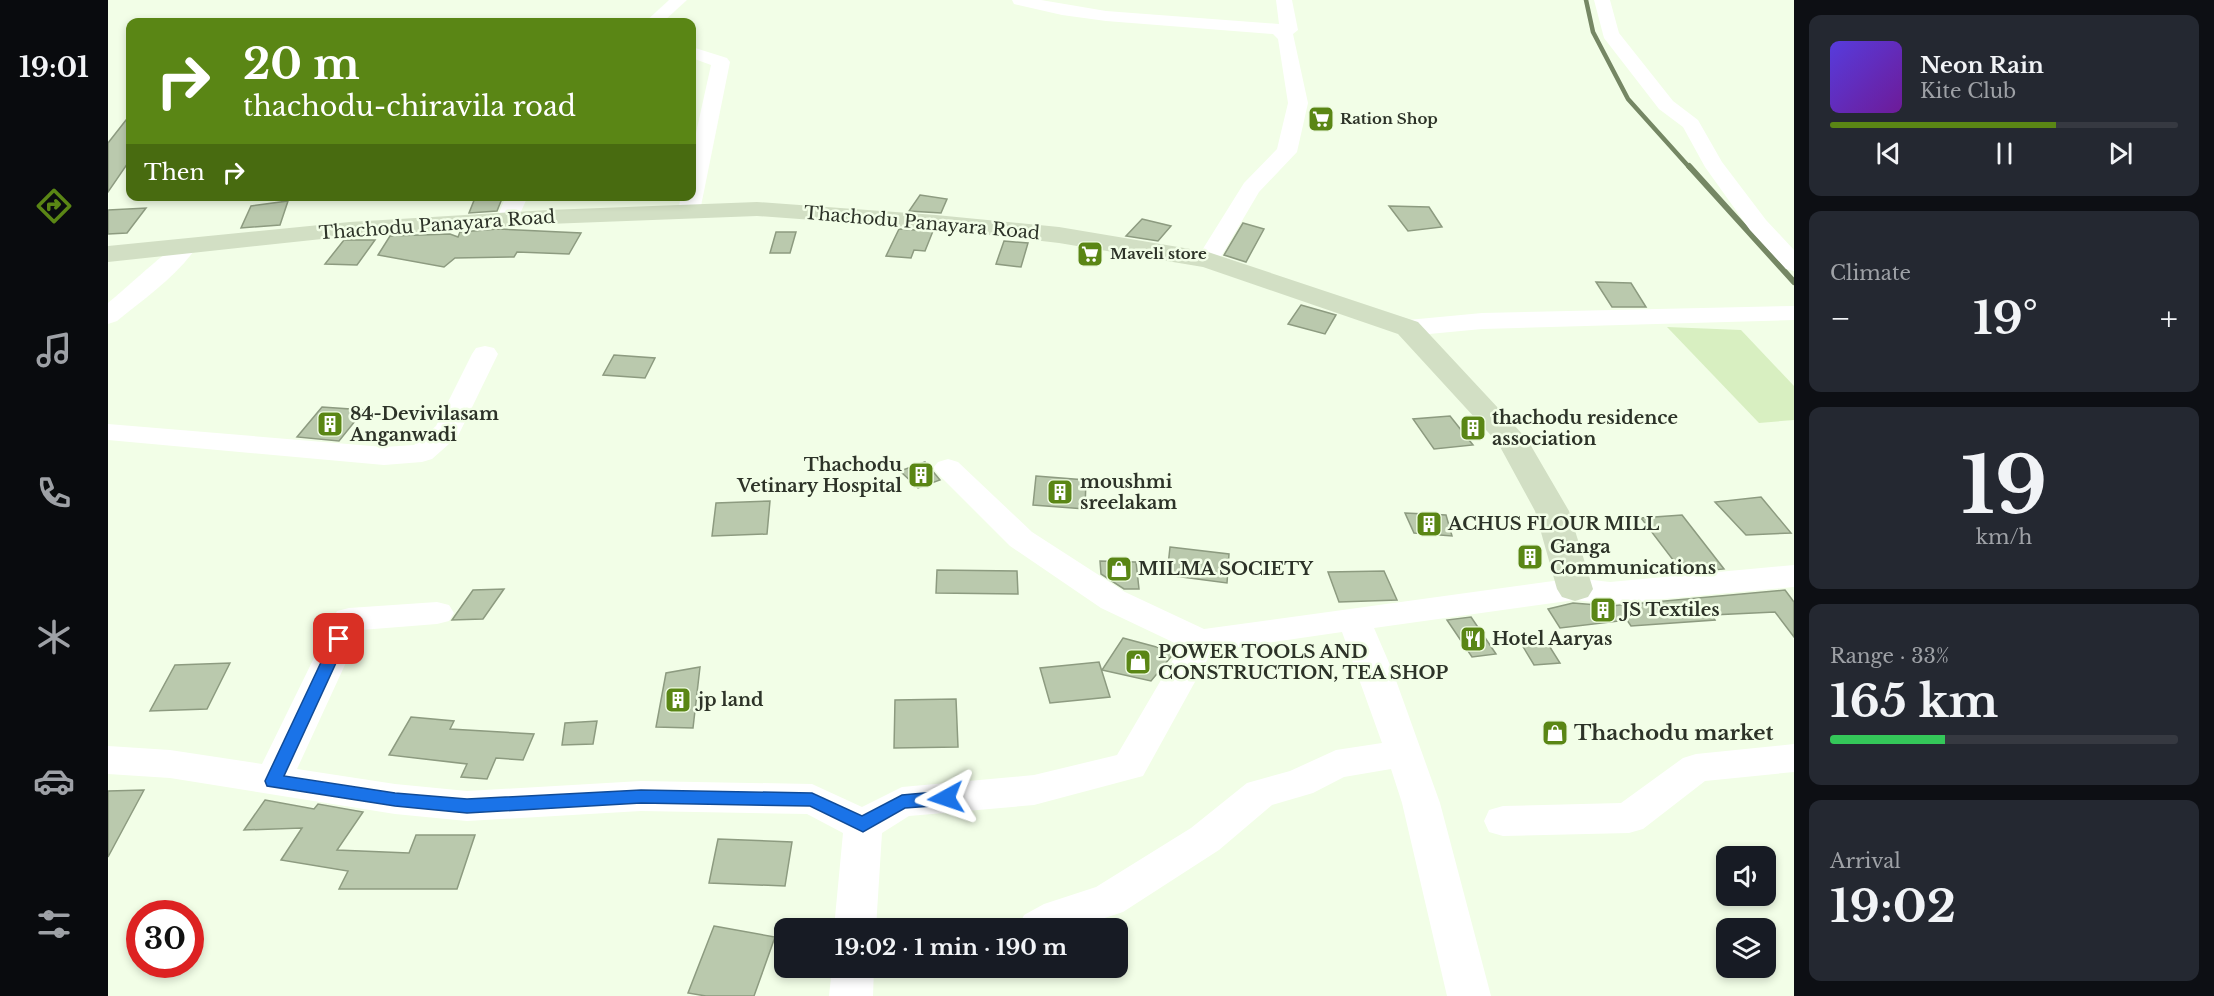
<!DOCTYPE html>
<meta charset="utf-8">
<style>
body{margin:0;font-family:"Libre Baskerville",serif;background:#242831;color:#f1f3f6;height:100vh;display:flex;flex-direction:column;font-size:22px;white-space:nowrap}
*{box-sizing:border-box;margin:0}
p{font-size:20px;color:#9ea1a6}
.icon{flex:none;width:33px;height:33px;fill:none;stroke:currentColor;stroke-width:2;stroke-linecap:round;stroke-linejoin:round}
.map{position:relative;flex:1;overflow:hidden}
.side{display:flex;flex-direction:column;gap:15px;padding:15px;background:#0d0f14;width:420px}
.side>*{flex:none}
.guide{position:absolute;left:18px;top:18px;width:570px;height:183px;border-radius:12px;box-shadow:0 3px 9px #0003;background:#5a8615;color:#fff;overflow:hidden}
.tools{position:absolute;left:1608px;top:846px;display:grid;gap:12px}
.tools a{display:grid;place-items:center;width:60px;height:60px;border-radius:12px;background:#171b24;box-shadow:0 3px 9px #0003;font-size:30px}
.speed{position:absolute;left:18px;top:900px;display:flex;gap:12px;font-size:30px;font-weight:700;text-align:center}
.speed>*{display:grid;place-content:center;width:78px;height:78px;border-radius:50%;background:#171b24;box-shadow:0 3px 9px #0003;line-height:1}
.speed .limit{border:9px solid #d22;background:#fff;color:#111}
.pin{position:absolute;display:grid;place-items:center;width:51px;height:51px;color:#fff;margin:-26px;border-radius:12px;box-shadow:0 3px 9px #0006}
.me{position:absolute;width:66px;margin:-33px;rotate:265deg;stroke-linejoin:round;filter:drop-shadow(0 0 4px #0008)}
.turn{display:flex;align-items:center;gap:21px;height:126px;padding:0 18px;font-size:27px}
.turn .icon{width:78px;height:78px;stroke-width:2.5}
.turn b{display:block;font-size:42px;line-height:51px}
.then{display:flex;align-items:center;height:57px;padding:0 18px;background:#0003;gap:12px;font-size:22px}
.big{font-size:45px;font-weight:700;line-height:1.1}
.side .tile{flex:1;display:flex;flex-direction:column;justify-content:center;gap:9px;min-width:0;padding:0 21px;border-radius:12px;background:#242831}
.side .dial{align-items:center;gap:0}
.dial b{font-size:78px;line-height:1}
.song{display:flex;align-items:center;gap:18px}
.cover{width:72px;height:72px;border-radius:9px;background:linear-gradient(135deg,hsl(250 70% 55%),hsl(280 70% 35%))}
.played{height:6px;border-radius:3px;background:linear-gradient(90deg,#5a8615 65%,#363941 65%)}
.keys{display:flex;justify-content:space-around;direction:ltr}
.heat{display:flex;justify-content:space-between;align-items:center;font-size:33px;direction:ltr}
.charge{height:9px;border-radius:4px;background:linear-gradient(90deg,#34c759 33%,#363941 0)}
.trip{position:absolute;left:666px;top:918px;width:354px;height:60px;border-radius:12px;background:#171b24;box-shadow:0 3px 9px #0003;font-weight:700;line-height:60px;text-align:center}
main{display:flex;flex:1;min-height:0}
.menu{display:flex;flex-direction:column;width:108px;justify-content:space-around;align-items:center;background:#090b0e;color:#9ea1a6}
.menu .icon{width:42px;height:42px}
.menu .on{color:#5a8615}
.menu b{font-size:27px;color:#f1f3f6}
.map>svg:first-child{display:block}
.green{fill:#d8efc1}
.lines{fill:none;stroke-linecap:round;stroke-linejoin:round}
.stream-far1{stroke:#758764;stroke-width:4.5}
.stream{stroke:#758764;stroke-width:6}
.building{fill:#bac9ad;stroke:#8d9b80;stroke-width:1.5}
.street{fill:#fff;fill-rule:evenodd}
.secondary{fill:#d2dfc4;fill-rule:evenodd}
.route{fill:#1a73e8;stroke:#114b97;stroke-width:1.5}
.labels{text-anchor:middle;stroke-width:5;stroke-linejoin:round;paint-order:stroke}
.far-poi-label{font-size:15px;font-weight:bold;fill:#2d3328;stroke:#f2fee7;text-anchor:start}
.street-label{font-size:18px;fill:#2d3328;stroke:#f2fee7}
.poi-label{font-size:18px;font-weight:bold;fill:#2d3328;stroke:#f2fee7;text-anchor:start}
.near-poi-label{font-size:21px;font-weight:bold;fill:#2d3328;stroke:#f2fee7;text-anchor:start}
</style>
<main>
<nav class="menu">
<b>19:01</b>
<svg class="icon on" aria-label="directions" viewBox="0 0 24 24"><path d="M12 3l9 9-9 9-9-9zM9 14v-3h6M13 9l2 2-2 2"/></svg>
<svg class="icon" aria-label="music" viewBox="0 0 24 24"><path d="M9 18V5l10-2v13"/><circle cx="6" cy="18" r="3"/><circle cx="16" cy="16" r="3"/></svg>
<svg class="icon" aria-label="phone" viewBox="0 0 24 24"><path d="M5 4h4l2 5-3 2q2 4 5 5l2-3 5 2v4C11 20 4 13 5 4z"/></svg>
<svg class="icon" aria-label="climate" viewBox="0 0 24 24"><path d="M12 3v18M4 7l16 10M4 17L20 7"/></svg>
<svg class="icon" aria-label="car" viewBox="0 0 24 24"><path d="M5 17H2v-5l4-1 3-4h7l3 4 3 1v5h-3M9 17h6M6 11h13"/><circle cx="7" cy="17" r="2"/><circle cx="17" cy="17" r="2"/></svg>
<svg class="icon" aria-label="filters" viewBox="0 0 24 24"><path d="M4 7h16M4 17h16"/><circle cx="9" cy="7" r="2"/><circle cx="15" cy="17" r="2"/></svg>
</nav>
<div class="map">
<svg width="1686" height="996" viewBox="0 0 1686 996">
<rect width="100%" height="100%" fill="#f2fee7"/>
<path class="green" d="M1559 327 1633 330 1686 386V420L1651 423Z"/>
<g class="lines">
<path class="stream-far1" d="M1478 0 1485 32 1520 99 1582 168"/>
<path class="stream" d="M1581 166 1686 282"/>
</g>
<g class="building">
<path d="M22 115V160L0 192V143Z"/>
<path d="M812 195 839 199 833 213 801 211Z"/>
<path d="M377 196H395L389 211 361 213 367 198Z"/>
<path d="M180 201 172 225 133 228 143 206Z"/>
<path d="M1281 206 1321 207 1334 227 1300 231Z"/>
<path d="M38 208 19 233 0 234V210Z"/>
<path d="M1034 219 1063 226 1050 241 1018 236Z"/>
<path d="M1135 223 1156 229 1138 262 1116 255Z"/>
<path d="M390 229 473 233 461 254 409 252 406 257 347 258 336 267 270 255 282 236 342 234 350 237 352 232Z"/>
<path d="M791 229 825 231 817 251 806 250 803 258 778 256Z"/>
<path d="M668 232H688L682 253H662Z"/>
<path d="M236 240H267L249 265 217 264Z"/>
<path d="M896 241 920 243 913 267 888 264Z"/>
<path d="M1488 282 1523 283 1538 307H1504Z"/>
<path d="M1193 305 1228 315 1217 334 1180 324Z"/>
<path d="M506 355 547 358 537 378 495 375Z"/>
<path d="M214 407 256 410 231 441 189 437Z"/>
<path d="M1342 416 1365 445 1326 449 1305 419Z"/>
<path d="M817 462 832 480 810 488 792 471Z"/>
<path d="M928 476 978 480 977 509 925 505Z"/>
<path d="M1653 497 1683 533 1638 535 1607 502Z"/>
<path d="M662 501 659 534 604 536 608 503Z"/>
<path d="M1297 513 1338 515 1344 536 1306 533Z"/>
<path d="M1574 515 1616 569 1575 573 1533 518Z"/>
<path d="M1062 547 1121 554 1119 583 1059 575Z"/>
<path d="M992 561 1028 562 1031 589H1016L993 574Z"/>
<path d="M829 570 909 571 910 594 828 593Z"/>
<path d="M1276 571 1289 600 1231 602 1220 572Z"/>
<path d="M396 589 375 619 344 620 365 590Z"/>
<path d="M1677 590 1686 602V637L1667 612 1604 615 1607 620 1523 626 1519 620 1452 628 1440 609 1465 603 1502 606Z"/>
<path d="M1363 617 1388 654 1364 657 1339 620Z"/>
<path d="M1015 638 1067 652 1043 681 994 670Z"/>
<path d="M1440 644 1452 663 1426 665 1414 645Z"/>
<path d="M991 662 1002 697 942 703 932 668Z"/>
<path d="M122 663 99 709 42 711 67 665Z"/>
<path d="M592 667 585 728 548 727 558 673Z"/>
<path d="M848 699 850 747 786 748 787 700Z"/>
<path d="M303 717 346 721 342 729 426 734 415 760 388 758 379 779 353 777 359 764 281 755Z"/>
<path d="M489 721 485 744 454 745 457 723Z"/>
<path d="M36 790 0 857V791Z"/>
<path d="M157 800 206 809 210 804 255 812 229 850 301 853 308 835H367L349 889H231L240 871 173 860 194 828 136 830Z"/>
<path d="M610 839 684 842 677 886 601 883Z"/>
<path d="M606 926 667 937 646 996H598L580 993Z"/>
</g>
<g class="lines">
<g class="street">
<path d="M561 0H579L555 22H537Z"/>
<path d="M904 0H933L998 11 1171 24 1168 0H1184L1190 30 1185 34 1200 103 1189 152 1151 192 1108 265H1092L1088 260 1136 183 1169 149 1180 103 1170 39 1165 34 998 21 954 15 906 4Z"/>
<path d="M1486 0H1502L1511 33 1565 101 1590 120 1614 162 1658 220 1686 250V271L1678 269 1642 230 1597 167 1575 127 1551 109 1496 38Z"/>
<path d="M584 47 619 58 622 62 592 211 589 216H573L570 211 573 196H584V151L603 65 584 58Z"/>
<path d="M398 196H420L407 225H391L388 220Z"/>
<path d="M76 241 84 243 88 248C68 277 36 299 9 321L0 324V303C14 292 65 244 76 241Z"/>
<path d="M1686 306V320L1374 329 1300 336 1291 333 1287 328 1291 323 1300 320 1374 313Z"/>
<path d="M377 346 386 348 390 354 350 436 324 459 314 462 276 465 0 440V424L276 447 306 445 328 426 364 354 368 348Z"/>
<path d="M840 459 850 462 924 532 1017 592 1096 629 1467 578 1502 582 1686 565V587L1502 604 1467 600 1266 628 1285 672 1332 803 1383 996H1339L1294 803 1283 769 1236 777 1205 793 1164 805 1111 850 1015 912 966 928H910L916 915 936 904 988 887 1083 828 1139 783 1182 771 1228 750 1274 743 1234 632 1104 651 1035 776 926 805 801 816 774 833 768 928H726L735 833 699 814 533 811 359 821 287 814 62 778 0 774V746L62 750 154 764 229 611 241 608 329 602 341 605 346 613 341 621 329 624 253 630 189 769 287 784 359 791 533 781 704 784 754 807 794 787 926 775 1009 755 1073 646 993 608 902 546 830 474 825 468 830 462Z"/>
<path d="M1686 744V772L1597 781 1535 829 1521 833 1395 836 1381 832 1376 821 1381 810 1395 806 1513 803 1575 758 1588 754Z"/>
<path d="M724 968H766L765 996H721Z"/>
</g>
<path class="secondary" d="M649 202 828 215 951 227 1100 252 1310 322 1419 439 1461 511 1485 589 1480 597 1467 601 1454 597 1449 589 1427 511 1390 443 1290 334 1095 267 951 243 828 229 649 216 440 224 242 236 0 262V246L242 222 440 210Z"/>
</g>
<path class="route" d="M231 634 239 639 176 776 287 793 359 799 533 790 704 793 754 816 794 795 838 791 844 793 846 798 844 803 838 805 797 808 755 832 702 806 533 803 359 813 287 806 159 786 157 781 224 639Z"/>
<defs>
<g id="supermarket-square" transform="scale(1.35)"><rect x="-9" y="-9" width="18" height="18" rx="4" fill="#5a8615" stroke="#f2fee7"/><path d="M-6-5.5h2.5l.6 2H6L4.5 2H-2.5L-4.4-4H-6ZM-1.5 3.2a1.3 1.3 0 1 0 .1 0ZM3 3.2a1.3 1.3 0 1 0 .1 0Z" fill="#fff"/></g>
<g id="building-square" transform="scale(1.35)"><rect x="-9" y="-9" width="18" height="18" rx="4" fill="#5a8615" stroke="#f2fee7"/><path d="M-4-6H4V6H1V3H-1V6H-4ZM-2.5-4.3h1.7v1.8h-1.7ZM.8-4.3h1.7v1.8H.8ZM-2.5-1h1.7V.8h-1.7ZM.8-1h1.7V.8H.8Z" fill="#fff"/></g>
<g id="shop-square" transform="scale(1.35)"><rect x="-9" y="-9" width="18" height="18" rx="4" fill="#5a8615" stroke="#f2fee7"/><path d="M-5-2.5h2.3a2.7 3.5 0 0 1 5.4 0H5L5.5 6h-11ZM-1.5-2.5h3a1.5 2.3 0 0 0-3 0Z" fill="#fff"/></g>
<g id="restaurant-square" transform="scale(1.35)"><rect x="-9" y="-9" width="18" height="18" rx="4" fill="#5a8615" stroke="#f2fee7"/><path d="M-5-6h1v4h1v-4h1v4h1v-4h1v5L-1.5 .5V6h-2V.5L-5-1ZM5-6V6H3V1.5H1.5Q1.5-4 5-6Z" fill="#fff"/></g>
</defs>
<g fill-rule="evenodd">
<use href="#supermarket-square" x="1213" y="119"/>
<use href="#supermarket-square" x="982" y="254"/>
<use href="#building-square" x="222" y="424"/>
<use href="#building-square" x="1365" y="428"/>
<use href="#building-square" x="813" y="475"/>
<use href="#building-square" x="952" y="492"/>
<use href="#building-square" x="1321" y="524"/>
<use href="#building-square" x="1422" y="557"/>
<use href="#shop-square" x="1011" y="569"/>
<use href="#building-square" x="1495" y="610"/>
<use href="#restaurant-square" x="1365" y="639"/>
<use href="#shop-square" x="1030" y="662"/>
<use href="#building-square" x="570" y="700"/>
<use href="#shop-square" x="1447" y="733"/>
</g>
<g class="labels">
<g class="far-poi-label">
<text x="1232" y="124">Ration Shop</text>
<text x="1002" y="259">Maveli store</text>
</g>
<g class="street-label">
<text transform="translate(814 223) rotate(5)" y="6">Thachodu Panayara Road</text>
<text transform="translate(329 225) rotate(-4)" y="6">Thachodu Panayara Road</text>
</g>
<g class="poi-label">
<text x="242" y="420">84-Devivilasam<tspan x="242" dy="21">Anganwadi</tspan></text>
<text x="1384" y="424">thachodu residence<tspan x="1384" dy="21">association</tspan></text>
<text x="794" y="471" text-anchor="end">Thachodu<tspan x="794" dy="21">Vetinary Hospital</tspan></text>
<text x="972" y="488">moushmi<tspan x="972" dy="21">sreelakam</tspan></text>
<text x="1340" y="530">ACHUS FLOUR MILL</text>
<text x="1442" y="553">Ganga<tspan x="1442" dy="21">Communications</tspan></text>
<text x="1030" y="575">MILMA SOCIETY</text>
<text x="1514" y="616">JS Textiles</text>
<text x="1384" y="645">Hotel Aaryas</text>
<text x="1050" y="658">POWER TOOLS AND<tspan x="1050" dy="21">CONSTRUCTION, TEA SHOP</tspan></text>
<text x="590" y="706">jp land</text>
</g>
<g class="near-poi-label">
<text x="1466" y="740">Thachodu market</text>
</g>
</g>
</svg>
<div class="tools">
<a><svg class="icon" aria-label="sound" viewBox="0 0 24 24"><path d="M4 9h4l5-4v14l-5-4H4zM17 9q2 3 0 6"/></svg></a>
<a><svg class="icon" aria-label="layers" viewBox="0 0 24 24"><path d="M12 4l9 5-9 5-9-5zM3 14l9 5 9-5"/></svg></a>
</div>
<div class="speed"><div class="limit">30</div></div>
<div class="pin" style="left:231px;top:639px;background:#d93025"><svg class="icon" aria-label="arrive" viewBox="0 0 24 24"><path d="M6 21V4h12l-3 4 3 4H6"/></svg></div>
<svg class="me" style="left:838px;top:798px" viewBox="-20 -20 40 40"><path d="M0-17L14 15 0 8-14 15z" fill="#1a73e8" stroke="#fff" stroke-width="4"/></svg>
<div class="trip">19:02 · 1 min · 190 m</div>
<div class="guide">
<div class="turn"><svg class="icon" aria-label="right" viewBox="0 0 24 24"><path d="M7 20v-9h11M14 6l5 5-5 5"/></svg><div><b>20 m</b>thachodu-chiravila road</div></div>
<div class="then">Then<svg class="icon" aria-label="right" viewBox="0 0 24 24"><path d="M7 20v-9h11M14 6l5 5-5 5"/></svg></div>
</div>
</div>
<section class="side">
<div class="tile">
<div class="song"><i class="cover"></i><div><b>Neon Rain</b><p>Kite Club</p></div></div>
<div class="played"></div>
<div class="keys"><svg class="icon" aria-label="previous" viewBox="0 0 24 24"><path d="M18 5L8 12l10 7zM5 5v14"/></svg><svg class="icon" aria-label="pause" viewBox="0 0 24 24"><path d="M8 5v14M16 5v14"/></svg><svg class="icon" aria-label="next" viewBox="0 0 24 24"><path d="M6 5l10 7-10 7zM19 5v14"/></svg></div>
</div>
<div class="tile"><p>Climate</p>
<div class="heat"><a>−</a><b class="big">19°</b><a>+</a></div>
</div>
<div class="tile dial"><b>19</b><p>km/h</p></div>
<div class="tile"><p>Range · 33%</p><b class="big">165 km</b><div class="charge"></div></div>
<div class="tile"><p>Arrival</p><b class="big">19:02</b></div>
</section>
</main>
